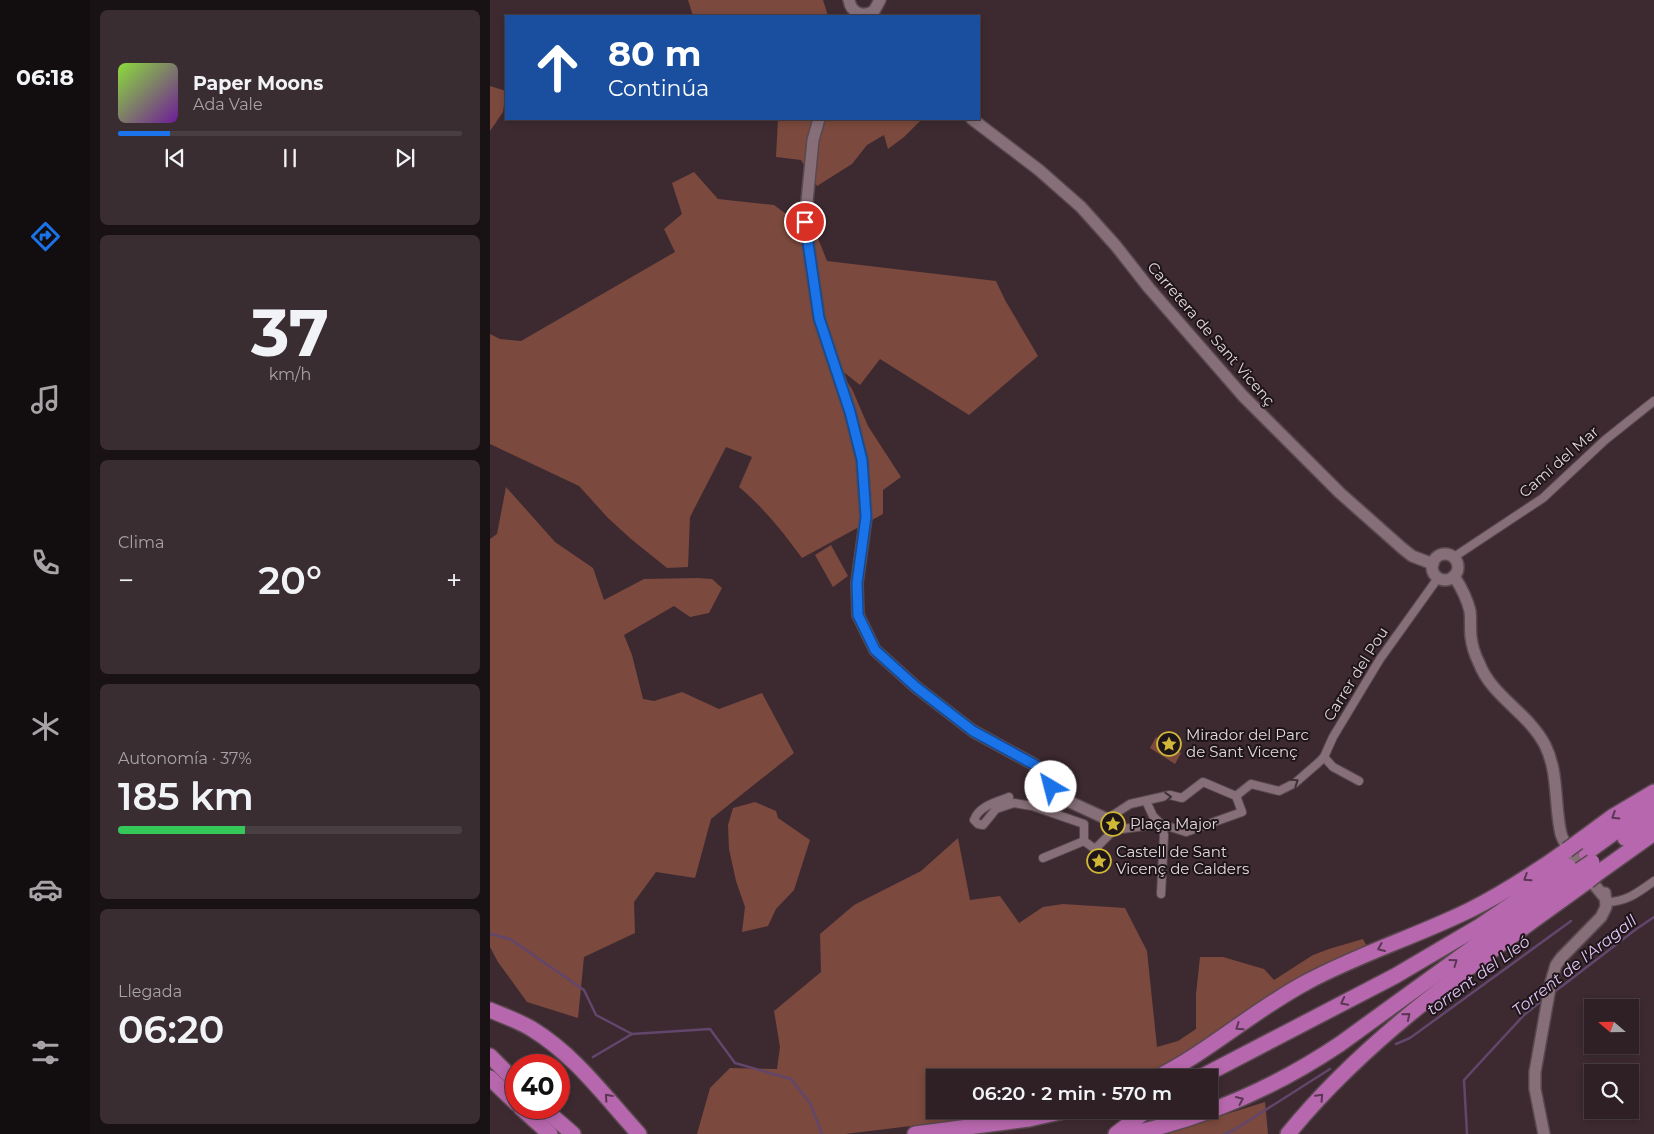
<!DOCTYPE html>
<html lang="es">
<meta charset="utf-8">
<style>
body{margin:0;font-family:Montserrat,sans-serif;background:#3a2d32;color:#f1f3f6;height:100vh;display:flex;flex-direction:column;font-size:19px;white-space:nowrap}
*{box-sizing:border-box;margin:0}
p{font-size:16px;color:#a7a3a7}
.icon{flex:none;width:28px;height:28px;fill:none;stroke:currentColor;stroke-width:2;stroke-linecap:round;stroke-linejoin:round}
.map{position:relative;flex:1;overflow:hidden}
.side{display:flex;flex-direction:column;gap:10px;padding:10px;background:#191214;width:400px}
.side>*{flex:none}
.top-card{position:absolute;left:15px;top:15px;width:475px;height:105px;border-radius:0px;box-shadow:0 2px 8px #0003,0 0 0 1px #493e42;background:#1a4fa0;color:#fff;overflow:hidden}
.needle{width:32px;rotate:290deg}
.buttons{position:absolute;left:1094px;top:999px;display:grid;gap:10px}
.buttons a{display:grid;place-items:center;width:55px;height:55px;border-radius:0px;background:#2e2025;box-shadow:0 2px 8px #0003,0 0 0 1px #493e42;font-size:25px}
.speed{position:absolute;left:15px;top:1054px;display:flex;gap:10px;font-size:25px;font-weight:700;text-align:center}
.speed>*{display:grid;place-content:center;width:65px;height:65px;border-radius:50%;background:#2e2025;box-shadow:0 2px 8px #0003,0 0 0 1px #493e42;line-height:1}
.speed .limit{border:8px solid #d22;background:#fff;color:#111}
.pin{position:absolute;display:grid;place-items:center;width:42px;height:42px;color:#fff;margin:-21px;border:2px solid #fff;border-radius:50%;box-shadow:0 1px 5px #0007}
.me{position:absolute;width:55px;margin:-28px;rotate:323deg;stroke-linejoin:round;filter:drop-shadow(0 0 4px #0008)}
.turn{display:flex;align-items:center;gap:18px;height:105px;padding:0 20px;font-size:22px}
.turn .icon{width:65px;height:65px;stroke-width:2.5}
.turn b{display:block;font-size:35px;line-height:42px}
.big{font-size:38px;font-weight:600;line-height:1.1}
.side .tile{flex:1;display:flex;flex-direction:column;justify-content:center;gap:8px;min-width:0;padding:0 18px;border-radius:8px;background:#3a2d32}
.side .dial{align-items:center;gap:0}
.dial b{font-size:65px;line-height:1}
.song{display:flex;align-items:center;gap:15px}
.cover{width:60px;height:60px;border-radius:8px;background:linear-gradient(135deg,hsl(90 70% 55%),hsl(280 70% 35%))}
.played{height:5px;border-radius:2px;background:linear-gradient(90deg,#1a73e8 15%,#493e42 15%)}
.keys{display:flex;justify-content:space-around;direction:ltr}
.heat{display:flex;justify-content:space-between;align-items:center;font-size:28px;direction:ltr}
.charge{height:8px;border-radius:4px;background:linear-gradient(90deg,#34c759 37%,#493e42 0)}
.trip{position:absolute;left:436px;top:1069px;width:292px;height:50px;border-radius:0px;background:#2e2025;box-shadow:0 2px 8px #0003,0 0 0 1px #493e42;font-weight:600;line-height:50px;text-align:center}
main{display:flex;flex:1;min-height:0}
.tabs{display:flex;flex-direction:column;width:90px;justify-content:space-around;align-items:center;background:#120d0f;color:#a7a3a7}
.tabs .icon{width:35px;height:35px}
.tabs .selected{color:#1a73e8}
.tabs b{font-size:22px;color:#f1f3f6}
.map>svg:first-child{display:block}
.green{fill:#7b493d}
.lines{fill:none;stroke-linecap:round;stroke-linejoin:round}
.stream{stroke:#62466c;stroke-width:2.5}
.street-casing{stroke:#59494f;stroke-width:10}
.secondary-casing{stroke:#59494f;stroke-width:14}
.highway-casing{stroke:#59494f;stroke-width:18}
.street{stroke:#866f78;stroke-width:8}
.secondary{stroke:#866f78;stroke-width:11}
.highway{stroke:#b767ad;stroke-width:15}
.highway-bridge-casing{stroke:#59494f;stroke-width:18;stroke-linecap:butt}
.highway-bridge{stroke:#b767ad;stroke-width:15}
.oneway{stroke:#3d3036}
.oneway2{stroke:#5b3654}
.route-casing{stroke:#114b97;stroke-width:12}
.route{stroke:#1a73e8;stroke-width:9}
.labels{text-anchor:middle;stroke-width:4;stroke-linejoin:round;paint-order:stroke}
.street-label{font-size:15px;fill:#e3d6db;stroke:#1e1519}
.poi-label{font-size:15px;fill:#e3d6db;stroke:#1e1519;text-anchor:start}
.water-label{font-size:16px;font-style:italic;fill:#e3c5f8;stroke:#1e1519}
</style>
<main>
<nav class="tabs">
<b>06:18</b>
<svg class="icon selected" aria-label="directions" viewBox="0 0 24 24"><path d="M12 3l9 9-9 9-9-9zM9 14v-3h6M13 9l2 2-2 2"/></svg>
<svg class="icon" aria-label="music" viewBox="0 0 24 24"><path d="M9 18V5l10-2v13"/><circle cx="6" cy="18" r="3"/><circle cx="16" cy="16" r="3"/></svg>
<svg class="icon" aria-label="phone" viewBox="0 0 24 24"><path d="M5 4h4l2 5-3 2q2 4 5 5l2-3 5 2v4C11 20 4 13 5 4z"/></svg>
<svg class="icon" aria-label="climate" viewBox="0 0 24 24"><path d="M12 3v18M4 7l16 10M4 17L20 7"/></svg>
<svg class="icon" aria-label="car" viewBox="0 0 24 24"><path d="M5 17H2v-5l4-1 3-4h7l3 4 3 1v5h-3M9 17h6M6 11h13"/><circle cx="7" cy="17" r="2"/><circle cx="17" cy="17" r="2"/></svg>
<svg class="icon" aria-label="filters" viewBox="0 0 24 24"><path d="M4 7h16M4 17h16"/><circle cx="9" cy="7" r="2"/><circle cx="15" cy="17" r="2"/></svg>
</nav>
<section class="side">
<div class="tile">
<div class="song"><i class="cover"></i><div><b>Paper Moons</b><p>Ada Vale</p></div></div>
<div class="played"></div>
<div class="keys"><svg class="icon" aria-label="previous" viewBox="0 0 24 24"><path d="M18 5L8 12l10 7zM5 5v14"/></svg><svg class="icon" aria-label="pause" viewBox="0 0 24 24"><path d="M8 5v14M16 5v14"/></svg><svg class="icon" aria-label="next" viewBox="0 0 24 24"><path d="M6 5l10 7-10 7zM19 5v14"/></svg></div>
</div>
<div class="tile dial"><b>37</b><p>km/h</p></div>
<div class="tile"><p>Clima</p>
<div class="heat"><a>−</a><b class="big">20°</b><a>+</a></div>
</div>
<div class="tile"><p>Autonomía · 37%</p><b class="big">185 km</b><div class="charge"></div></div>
<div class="tile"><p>Llegada</p><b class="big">06:20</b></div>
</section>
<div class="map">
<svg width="1164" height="1134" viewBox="0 0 1164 1134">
<rect width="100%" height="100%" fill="#3d2a31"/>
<g class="green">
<path d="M198 0H333L338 16H203Z"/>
<path d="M0 86 16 91 13 112 0 131Z"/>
<path d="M288 119H432L414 137 398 149 394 135 377 145 362 164 327 186 311 160 286 157Z"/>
<path d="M204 172 228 199 284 205 303 219 324 228 337 261 506 281 515 300 548 356 479 415 390 359 370 385 346 366 362 389 378 426 411 477 393 490V514L312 558C293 532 274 508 249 487L262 457 236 447 200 517 198 567 177 568 141 539 118 518 89 486 0 444V334L10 339 31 341 185 252 174 229 192 214 182 183Z"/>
<path d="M16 487 65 542 103 568 114 600 154 579 207 578 222 579 232 588 219 613 200 617 184 606 134 635 142 655 153 699 164 701 192 692 229 709 272 693 304 753 221 819 205 878 166 872 144 902 145 933 94 957 88 1018 37 1002 8 962 0 947V539L7 534Z"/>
<path d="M341 545 358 576 343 587 325 555Z"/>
<path d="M666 737 691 753 685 764 660 748Z"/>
<path d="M265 802 286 811 288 818 320 840 304 890 286 909 278 926 252 932 255 907 246 881 239 849 238 825 243 808Z"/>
<path d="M468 838 480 900 510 896 529 923 553 907 573 904 635 908 657 951 667 1047 688 1041 706 1029V994L710 957H733L774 969 784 980 823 955 839 949 873 939 877 947 819 972 691 1058 647 1077 445 1078V1110H552L355 1134H207L220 1088 240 1068 287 1069 290 1047 284 1011 331 972 330 934 364 905 431 871Z"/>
<path d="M775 1102 778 1134H673Z"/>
</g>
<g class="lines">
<g class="stream">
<path d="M0 934 20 939 94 990 106 1015 142 1034 220 1029 245 1063 301 1079 320 1103 332 1134"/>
<path d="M1063 993 1145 930 1164 917"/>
<path d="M906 1044 920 1038 1081 921"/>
<path d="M103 1057 142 1034"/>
<path d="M734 1134 744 1130 840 1069"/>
<path d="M977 1134 974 1080 1034 1015 1054 999"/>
</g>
<g class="street-casing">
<g id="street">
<path d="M964 557 1053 498 1115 440 1164 401"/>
<path d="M834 757 843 767 869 781"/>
<path d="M746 796 761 784 789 791 805 783 828 763 834 757 843 737 890 659 948 578"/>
<path d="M519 797C506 802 489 806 484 820L488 824 493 825 506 809 524 803 542 806 594 824V841"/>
<path d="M656 801 663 816 671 824"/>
<path d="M624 830 617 819 640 804 680 795 692 798 713 782 746 796"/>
<path d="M624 830 671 824 696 832 752 812 746 796"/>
<path d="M594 841 605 849 624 830"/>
<path d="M553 858 594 841"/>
<path d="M671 894 674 835 671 824"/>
<path d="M1117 902C1136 902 1149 892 1164 881"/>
</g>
</g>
<g class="secondary-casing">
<g id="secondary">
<path d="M359 0C361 13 373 18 384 11L390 0"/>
<path d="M329 119 323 140 315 222 329 318 360 412 372 460 376 517 367 583 368 615 385 650 426 687 483 731 545 765 567 796 617 819"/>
<path d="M482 119 549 170 591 207 626 246 659 288 753 396 850 493 912 548 922 556 943 564"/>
<circle cx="955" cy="567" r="13"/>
<path d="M964 576C971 587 977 598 980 611 981 619 980 628 981 637 982 646 985 655 989 663 1002 697 1038 712 1055 745 1069 773 1064 804 1071 834 1076 850 1104 885 1116 899"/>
<path d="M1054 1134 1045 1089V1072L1061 982 1066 965 1071 958 1111 917 1116 907 1115 893"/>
</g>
</g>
<g class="highway-casing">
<g id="highway">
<path d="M1135 838 1164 817"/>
<path d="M1088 842 1122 817 1164 792"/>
<path d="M1096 853 1164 804"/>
<path d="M1108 873 1164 833"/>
<path d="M0 1010C14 1016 29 1021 42 1029 86 1056 115 1097 149 1134"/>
<path d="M0 1056 26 1082"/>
<path d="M0 1078 26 1103"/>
<path d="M666 1078C720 1051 764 1010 817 982 869 954 927 936 980 910 1014 893 1046 872 1077 850"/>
<path d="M709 1078 905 976 990 926 1078 866"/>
<path d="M31 1108 60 1134"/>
<path d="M53 1108 83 1134"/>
<path d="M425 1134 539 1119 579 1110"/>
<path d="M626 1134 657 1110"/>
<path d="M640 1134C716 1118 786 1087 850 1044L1090 870"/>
<path d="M798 1134C881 1032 992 958 1098 881"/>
</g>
</g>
<use href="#street" class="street"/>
<use href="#secondary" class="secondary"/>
<use href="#highway" class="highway"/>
<g class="highway-bridge-casing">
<g id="highway-bridge">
<path d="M1077 850 1088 842"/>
<path d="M1090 870 1102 862"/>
<path d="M1098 881 1108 873"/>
</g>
</g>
<use href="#highway-bridge" class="highway-bridge"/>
</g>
<defs><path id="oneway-chevron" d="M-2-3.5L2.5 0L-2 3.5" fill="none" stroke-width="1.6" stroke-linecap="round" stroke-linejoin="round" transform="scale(1.25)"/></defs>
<g class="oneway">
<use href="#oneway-chevron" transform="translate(805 782) rotate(-34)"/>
<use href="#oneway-chevron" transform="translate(678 797) rotate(-3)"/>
</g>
<g class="oneway2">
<use href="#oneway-chevron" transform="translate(1125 816) rotate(148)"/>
<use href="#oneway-chevron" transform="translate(1037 878) rotate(147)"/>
<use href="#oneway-chevron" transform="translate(891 948) rotate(157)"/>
<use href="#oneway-chevron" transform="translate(964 962) rotate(-36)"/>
<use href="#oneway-chevron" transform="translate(854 1002) rotate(153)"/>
<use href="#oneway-chevron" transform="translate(917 1016) rotate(-40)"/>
<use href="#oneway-chevron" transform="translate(749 1027) rotate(145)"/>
<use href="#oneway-chevron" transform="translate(118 1097) rotate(-132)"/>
<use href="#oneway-chevron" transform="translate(830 1097) rotate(-47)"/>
<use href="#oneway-chevron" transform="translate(750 1100) rotate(-24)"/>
</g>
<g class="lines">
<g class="route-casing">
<path id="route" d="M315 222 329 318 360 412 372 460 376 517 367 583 368 615 385 650 426 687 483 731 545 765 561 787"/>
</g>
<use href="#route" class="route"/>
</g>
<defs>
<g id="sight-ring" transform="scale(1.25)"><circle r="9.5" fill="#1e1519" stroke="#d1b736" stroke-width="1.5"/><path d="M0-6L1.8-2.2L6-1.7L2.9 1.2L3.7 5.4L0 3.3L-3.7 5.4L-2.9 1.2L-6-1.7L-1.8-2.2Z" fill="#d1b736"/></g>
</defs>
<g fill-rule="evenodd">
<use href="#sight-ring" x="679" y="744"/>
<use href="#sight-ring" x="623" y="824"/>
<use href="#sight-ring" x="609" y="861"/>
</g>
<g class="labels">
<g class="street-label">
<text transform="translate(721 334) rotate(49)" y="5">Carretera de Sant Vicenç</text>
<text transform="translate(1069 462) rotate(-41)" y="5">Camí del Mar</text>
<text transform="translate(866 674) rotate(-58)" y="5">Carrer del Pou</text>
</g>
<g class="poi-label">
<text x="696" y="740">Mirador del Parc<tspan x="696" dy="17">de Sant Vicenç</tspan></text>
<text x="640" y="829">Plaça Major</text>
<text x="626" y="857">Castell de Sant<tspan x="626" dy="17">Vicenç de Calders</tspan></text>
</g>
<g class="water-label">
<text transform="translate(1084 965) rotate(-38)" y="6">Torrent de l'Aragall</text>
<text transform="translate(988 975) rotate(-36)" y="6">torrent del Lleó</text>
</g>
</g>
</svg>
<div class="buttons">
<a><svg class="needle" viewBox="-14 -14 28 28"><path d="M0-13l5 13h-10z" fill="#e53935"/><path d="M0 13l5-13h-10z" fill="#a7a3a7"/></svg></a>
<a><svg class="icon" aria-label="search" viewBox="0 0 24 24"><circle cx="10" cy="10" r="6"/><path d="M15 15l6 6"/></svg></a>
</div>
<div class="speed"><div class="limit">40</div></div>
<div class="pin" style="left:315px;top:222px;background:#d93025"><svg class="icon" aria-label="arrive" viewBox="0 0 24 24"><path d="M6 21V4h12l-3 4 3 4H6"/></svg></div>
<svg class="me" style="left:561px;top:787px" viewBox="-20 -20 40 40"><circle r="19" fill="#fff"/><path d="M0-13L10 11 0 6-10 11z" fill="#1a73e8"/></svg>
<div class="trip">06:20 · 2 min · 570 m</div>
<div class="top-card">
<div class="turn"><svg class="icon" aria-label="ahead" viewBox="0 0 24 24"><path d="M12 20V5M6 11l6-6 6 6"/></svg><div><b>80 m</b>Continúa</div></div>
</div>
</div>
</main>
